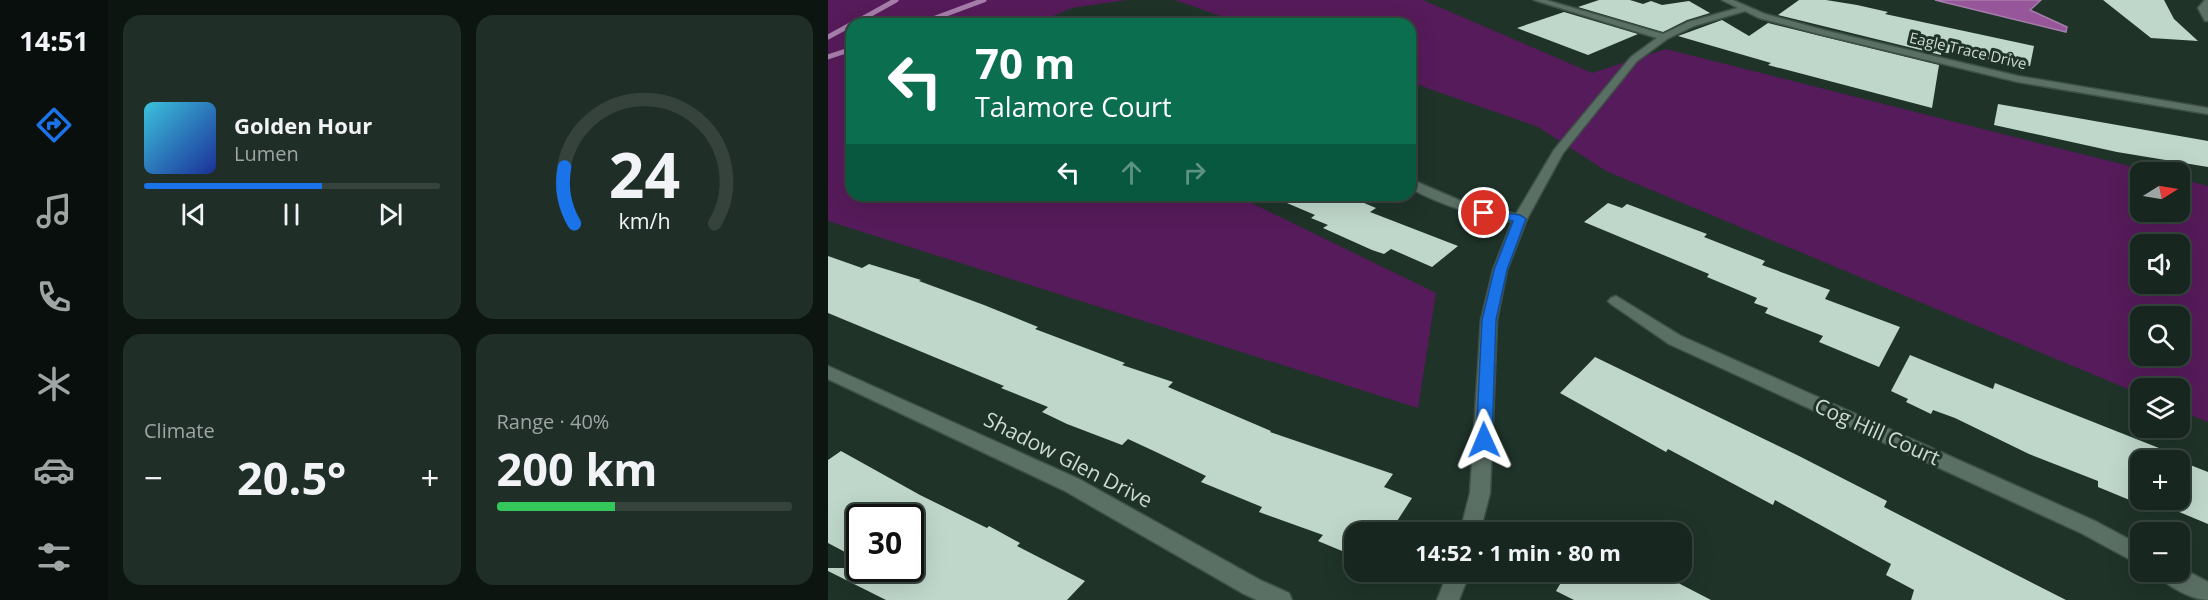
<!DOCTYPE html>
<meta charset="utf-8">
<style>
body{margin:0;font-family:"Open Sans",sans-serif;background:#202e28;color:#f1f3f6;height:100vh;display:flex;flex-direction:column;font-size:22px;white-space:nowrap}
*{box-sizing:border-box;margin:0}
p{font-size:20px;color:#9ea5a4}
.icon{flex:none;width:33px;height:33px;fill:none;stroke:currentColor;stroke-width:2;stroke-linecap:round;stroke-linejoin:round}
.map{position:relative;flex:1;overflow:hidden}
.sheet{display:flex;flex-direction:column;gap:15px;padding:15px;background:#0d1511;width:720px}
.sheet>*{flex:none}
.hud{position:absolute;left:18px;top:18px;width:570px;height:183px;border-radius:18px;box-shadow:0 6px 24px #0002,0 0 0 2px #36433d;background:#0b6e4f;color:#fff;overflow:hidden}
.needle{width:39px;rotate:79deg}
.buttons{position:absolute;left:1302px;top:162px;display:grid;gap:12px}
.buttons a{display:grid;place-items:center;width:60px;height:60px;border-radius:12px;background:#17261f;box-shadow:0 6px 24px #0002,0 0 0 2px #36433d;font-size:30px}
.speed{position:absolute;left:18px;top:504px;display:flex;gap:12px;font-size:30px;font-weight:700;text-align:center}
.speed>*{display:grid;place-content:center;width:78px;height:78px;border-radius:50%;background:#17261f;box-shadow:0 6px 24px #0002,0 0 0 2px #36433d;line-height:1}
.speed .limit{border:3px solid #111;border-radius:9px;background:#fff;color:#111}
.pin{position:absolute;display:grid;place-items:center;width:51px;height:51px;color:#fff;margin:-26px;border:3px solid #fff;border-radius:50%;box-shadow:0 2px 6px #0007}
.me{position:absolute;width:66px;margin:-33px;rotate:359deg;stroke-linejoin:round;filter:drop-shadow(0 0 4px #0008)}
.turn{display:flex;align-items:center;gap:21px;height:126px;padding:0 30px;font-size:27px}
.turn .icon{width:78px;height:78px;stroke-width:2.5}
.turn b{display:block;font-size:42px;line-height:51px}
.lanes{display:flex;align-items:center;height:57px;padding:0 30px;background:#0003;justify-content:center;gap:30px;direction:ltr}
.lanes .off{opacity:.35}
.big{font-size:45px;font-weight:700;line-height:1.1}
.sheet .tile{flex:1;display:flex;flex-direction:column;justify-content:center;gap:9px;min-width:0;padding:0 21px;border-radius:18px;background:#202e28}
.sheet .dial{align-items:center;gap:0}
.dial svg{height:156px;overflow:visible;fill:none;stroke:#36433d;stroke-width:7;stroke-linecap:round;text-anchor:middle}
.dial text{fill:#f1f3f6;stroke:none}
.song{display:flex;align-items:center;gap:18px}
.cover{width:72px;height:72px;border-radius:9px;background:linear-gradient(135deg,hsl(190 70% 55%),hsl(230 70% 35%))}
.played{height:6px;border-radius:3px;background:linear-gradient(90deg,#1a73e8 60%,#36433d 60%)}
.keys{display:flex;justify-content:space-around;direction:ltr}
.heat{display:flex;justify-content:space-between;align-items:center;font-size:33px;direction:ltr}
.charge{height:9px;border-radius:4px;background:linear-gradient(90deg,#34c759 40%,#36433d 0)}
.sheet .tiles{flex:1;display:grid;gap:15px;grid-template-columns:repeat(2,1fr)}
.trip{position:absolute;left:516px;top:522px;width:348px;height:60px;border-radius:18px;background:#17261f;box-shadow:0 6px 24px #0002,0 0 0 2px #36433d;font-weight:700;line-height:60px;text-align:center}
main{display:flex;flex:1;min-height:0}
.menu{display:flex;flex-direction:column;width:108px;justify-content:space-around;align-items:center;background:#090f0c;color:#9ea5a4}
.menu .icon{width:42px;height:42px}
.menu .selected{color:#1a73e8}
.menu b{font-size:27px;color:#f1f3f6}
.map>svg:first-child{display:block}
.green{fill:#561b5a;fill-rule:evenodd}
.water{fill:#965699;stroke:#a67daa;stroke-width:1.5}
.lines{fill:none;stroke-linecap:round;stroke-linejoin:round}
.stream{stroke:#a67daa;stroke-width:5}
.building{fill:#bfd7ca}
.minor-casing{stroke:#3e5048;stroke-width:3}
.minor{fill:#5b7065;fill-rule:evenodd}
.route{fill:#1a73e8;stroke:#114b97;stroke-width:1.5}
.labels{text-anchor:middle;stroke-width:6;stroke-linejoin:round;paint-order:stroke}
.far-street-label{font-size:15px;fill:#cdd9d2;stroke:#1f3329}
.near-street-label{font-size:21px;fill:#cdd9d2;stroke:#1f3329}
</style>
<main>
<nav class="menu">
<b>14:51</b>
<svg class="icon selected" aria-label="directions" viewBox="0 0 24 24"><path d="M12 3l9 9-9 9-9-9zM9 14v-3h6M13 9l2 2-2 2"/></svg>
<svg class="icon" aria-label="music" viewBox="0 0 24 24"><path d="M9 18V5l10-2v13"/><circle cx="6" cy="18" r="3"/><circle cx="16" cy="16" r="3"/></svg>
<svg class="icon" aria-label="phone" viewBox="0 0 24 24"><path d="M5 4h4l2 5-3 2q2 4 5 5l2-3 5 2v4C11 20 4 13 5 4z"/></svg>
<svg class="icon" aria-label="climate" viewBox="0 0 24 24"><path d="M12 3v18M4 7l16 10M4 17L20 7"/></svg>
<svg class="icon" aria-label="car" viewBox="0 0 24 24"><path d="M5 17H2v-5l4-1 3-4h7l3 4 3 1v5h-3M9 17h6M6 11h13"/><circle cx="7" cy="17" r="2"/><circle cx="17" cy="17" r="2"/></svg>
<svg class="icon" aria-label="filters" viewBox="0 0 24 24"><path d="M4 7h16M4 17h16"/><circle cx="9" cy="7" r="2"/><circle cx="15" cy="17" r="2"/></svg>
</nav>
<section class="sheet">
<div class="tiles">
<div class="tile">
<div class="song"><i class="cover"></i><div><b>Golden Hour</b><p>Lumen</p></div></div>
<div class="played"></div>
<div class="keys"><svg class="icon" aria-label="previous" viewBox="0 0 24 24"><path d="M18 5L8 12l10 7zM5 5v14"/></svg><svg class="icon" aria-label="pause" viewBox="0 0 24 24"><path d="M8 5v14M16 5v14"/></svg><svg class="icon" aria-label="next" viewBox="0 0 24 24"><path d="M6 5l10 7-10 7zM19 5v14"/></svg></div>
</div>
<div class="tile dial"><svg viewBox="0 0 100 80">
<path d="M14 69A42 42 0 1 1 86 69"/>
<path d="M14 69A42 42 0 0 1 9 40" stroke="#1a73e8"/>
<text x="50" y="56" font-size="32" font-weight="700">24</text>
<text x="50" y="72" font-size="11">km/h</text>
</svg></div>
<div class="tile"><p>Climate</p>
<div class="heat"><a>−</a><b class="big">20.5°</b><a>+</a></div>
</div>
<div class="tile"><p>Range · 40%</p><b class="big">200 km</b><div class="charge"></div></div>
</div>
</section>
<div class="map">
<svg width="1380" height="600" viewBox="0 0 1380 600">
<rect width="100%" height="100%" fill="#1f3329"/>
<g class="green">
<path d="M0 0H298L244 8 206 24H24V195H407L608 293 590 408 0 221Z"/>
<path d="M347 0H595L764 73 838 49 1325 172H1312V212H1352V179L1380 186V422L1352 411V388H1312V394L778 171 710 127 582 82V24H415ZM1312 244H1352V284H1312ZM1312 316H1352V356H1312Z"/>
</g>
<path class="water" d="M1107 0H1213L1202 10 1239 27 1238 32Z"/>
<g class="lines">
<g class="stream">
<path d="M102 20 156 0"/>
<path d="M25 24 68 0"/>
<path d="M0 37 24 24"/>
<path d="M0 57 24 49"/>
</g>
</g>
<g class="building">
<path d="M771 0H802L815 4 823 1 834 5 861 1 882 13 859 20 835 32 750 7Z"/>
<path d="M971 0H998L1029 5 1060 12 1057 14 1206 46 1202 66 1113 52V55L950 15Z"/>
<path d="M1275 0H1336L1346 19 1370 41 1323 38Z"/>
<path d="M736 12 810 34 760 55 689 28Z"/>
<path d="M894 20 921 36 940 23 1111 65 1104 108 940 65 943 63 850 36Z"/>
<path d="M1170 104 1380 141V167L1289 152 1166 125Z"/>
<path d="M440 195H517L548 208 542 212 630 246 604 267 563 249 556 254 544 250 495 228 500 225 483 218 487 215Z"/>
<path d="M780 203 794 208 799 204 879 234 876 237 937 261 934 265 1002 290 997 299 1072 327 1051 367 991 342 995 336 937 313 940 308 926 303 929 298 879 277 881 274 756 222Z"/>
<path d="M0 256 34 268 41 264 93 280 91 281 156 305 210 327 207 329 297 363 294 365 345 382 340 387 443 431 442 432 565 474 556 487 584 498 562 532H526V556L490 541 495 535 431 512 434 507 373 482 378 476 328 452 300 439 294 445 239 424 214 412 220 407 173 388 176 386 0 313Z"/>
<path d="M1082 355 1165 389 1167 383 1336 450V454L1351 460H1312V499L1303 495 1304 501 1270 487V481L1201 454 1127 418 1105 410 1103 414 1078 402 1080 399 1063 391Z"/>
<path d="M767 357 971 456 1059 501 1056 507 1238 600H1083L1086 590 1058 575 1063 564 947 500 945 505 840 449 838 452 732 393Z"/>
<path d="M13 451 92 495 159 528 161 526 192 543 189 546 257 581 239 600H58L0 571V568H82V518H32V560L0 543V460Z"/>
<path d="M1352 461 1380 472V524L1332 504V507L1314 500H1352Z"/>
<path d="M739 572H829L883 600H746L728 591Z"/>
</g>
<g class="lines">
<g class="minor-casing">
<g id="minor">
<path d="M706 0H718L835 34 860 22 910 8 894 0H905L937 14 996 30 1190 76 1380 108V114L1190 82 991 34 931 18 917 11 866 26 839 39 809 61 735 153 699 219 679 270 669 320 662 493 652 532H632L642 493 653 320 665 270 684 222C649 216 614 206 582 188V179L640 204 688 214 726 150 803 57 829 38Z"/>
<path d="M1377 0H1380V21H1377L1370 8Z"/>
<path d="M788 296 853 336 1267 521 1312 545V565L1253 533 841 344 783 304 780 301 783 298Z"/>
<path d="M0 366 251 479 432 580 461 593 464 600H429L416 594 237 491 0 379Z"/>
<path d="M1352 567 1380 582V600C1365 600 1336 586 1329 572H1352Z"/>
<path d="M620 572H642L631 600H609Z"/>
</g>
</g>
<use href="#minor" class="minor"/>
</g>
<path class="route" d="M656 210 692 215 698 219 679 270 668 320 664 440 662 444H650L648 440 654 320 666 270 685 221 652 216V211Z"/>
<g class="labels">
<g class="far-street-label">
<text transform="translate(1140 51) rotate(13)" y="5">Eagle Trace Drive</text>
</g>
<g class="near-street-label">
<text transform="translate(1049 432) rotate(24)" y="7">Cog Hill Court</text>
<text transform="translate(240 460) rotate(27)" y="7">Shadow Glen Drive</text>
</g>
</g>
</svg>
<div class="buttons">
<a><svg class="needle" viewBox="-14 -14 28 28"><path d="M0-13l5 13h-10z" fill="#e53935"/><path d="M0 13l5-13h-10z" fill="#9ea5a4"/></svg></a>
<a><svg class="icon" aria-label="sound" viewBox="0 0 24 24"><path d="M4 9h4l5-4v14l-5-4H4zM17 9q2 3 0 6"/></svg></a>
<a><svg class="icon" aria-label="search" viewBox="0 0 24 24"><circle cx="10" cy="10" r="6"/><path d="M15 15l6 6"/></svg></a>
<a><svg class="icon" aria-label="layers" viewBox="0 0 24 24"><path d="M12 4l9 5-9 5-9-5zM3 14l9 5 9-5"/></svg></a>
<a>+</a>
<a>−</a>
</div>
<div class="speed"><div class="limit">30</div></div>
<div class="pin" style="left:656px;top:213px;background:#d93025"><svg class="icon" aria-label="arrive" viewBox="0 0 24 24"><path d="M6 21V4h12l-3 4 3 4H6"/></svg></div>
<svg class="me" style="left:656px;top:440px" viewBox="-20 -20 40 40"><path d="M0-17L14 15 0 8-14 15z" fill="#1a73e8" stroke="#fff" stroke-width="4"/></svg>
<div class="trip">14:52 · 1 min · 80 m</div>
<div class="hud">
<div class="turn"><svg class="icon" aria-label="left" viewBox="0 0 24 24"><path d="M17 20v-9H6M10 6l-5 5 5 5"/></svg><div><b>70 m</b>Talamore Court</div></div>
<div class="lanes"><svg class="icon" aria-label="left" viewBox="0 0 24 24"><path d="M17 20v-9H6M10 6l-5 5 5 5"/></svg><svg class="icon off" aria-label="ahead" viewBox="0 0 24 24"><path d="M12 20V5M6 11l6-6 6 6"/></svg><svg class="icon off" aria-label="right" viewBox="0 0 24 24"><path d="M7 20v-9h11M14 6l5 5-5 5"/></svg></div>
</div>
</div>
</main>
